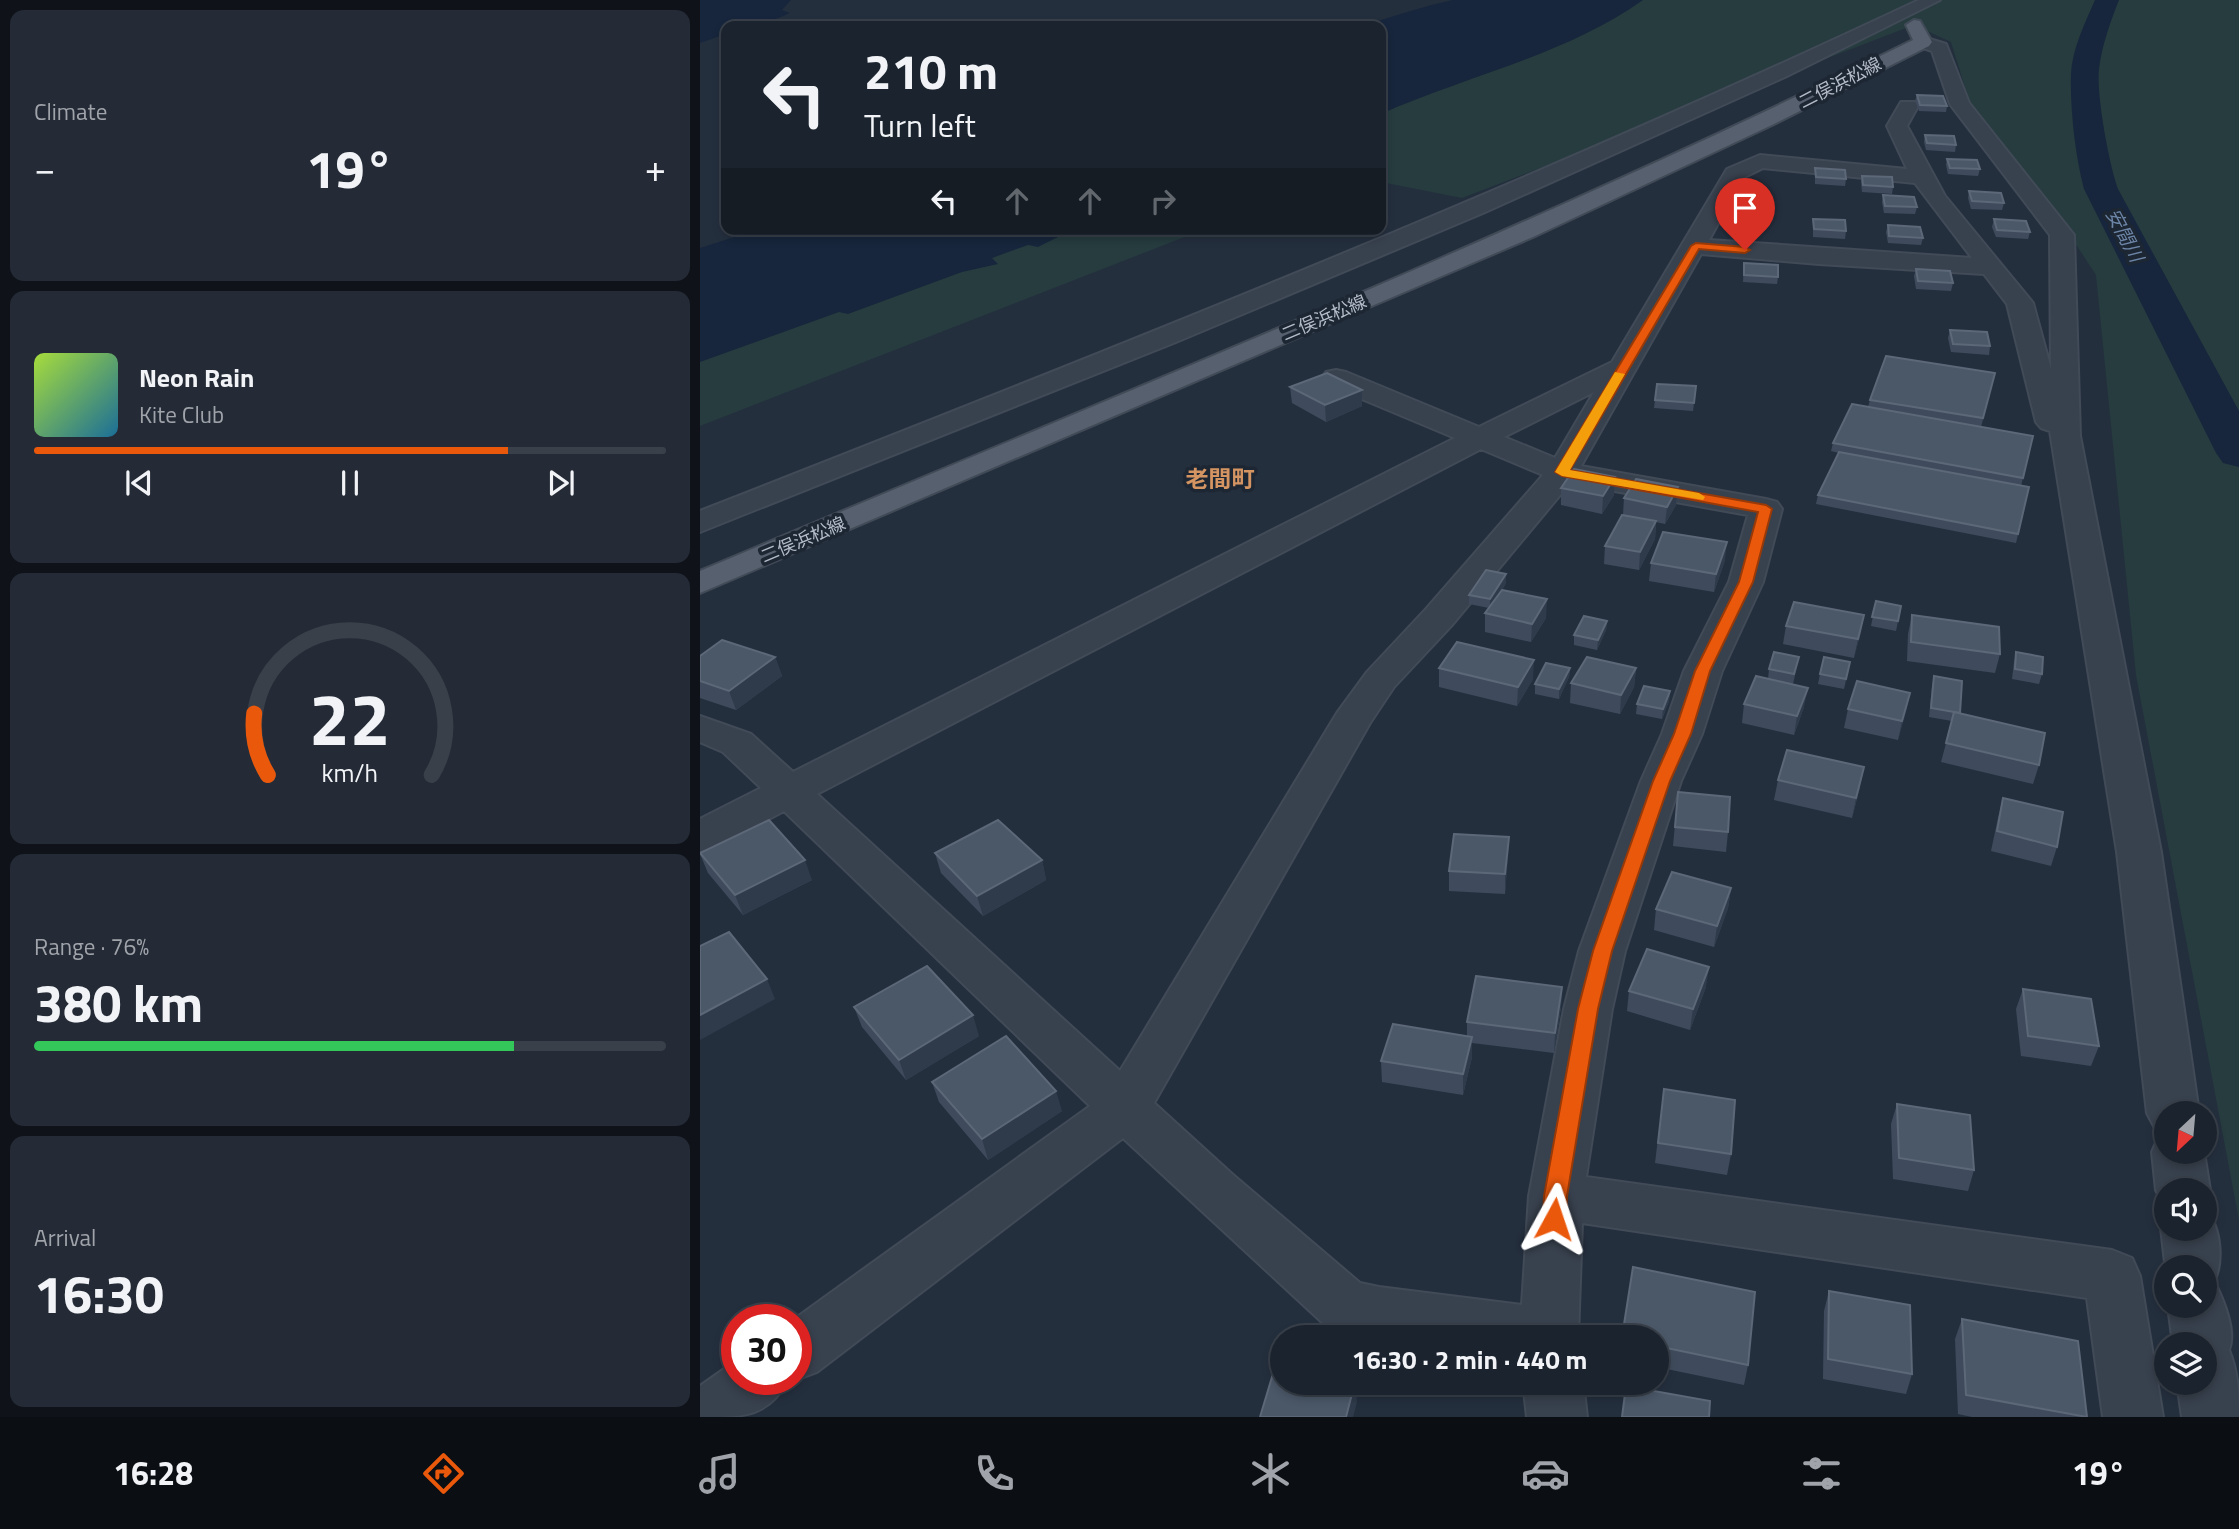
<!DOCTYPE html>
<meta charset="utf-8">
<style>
body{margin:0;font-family:"Titillium Web","Noto Sans JP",sans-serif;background:#242b36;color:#f1f3f6;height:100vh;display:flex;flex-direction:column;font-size:26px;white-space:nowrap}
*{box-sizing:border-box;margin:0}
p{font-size:23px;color:#a0a4aa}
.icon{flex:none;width:38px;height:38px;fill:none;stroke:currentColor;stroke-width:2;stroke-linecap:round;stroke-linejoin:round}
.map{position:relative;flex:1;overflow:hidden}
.panel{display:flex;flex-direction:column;gap:10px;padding:10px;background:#0f1319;width:700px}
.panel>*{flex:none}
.hud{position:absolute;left:21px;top:21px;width:665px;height:214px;border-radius:14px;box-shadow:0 4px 10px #0003,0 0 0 2px #39404a;background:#1b232e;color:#f1f3f6;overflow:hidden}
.needle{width:46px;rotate:206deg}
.tools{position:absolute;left:1454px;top:1101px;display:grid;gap:14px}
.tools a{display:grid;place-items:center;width:63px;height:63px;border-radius:50%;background:#1b232e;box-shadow:0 4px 10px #0003,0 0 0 2px #39404a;font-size:35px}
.speed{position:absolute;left:21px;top:1304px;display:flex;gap:14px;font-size:35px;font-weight:700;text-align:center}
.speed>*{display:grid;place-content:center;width:91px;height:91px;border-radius:50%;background:#1b232e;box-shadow:0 4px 10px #0003,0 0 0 2px #39404a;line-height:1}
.speed .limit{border:10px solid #d22;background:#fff;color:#111}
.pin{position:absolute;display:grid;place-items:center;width:60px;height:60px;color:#fff;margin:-72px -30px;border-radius:50% 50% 50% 0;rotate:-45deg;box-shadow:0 0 7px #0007}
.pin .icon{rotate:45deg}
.me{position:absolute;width:77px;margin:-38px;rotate:5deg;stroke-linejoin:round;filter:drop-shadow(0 0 5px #0008)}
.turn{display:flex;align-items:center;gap:24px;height:147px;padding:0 28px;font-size:32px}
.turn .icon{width:91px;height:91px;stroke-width:2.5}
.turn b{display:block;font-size:49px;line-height:60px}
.lanes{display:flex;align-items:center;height:66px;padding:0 28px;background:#0003;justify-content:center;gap:35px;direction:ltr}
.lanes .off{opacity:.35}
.big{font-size:52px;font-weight:700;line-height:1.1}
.panel .widget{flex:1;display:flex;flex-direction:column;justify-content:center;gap:10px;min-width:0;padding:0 24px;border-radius:14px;background:#242b36}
.panel .dial{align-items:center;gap:0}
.dial svg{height:182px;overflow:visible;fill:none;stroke:#39404a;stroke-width:7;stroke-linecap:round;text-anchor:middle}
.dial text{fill:#f1f3f6;stroke:none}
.song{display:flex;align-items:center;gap:21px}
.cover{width:84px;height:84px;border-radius:10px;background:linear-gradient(135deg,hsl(80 70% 55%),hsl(200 70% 35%))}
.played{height:7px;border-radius:4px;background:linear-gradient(90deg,#ea580c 75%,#39404a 75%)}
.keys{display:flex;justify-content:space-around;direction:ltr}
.heat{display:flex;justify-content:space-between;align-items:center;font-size:38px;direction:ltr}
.charge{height:10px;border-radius:5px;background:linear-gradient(90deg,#34c759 76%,#39404a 0)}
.trip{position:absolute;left:570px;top:1325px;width:399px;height:70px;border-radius:35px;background:#1b232e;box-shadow:0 4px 10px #0003,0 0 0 2px #39404a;font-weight:700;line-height:70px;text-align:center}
.dock{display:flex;height:112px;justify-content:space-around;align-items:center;background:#0b0e12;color:#a0a4aa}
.dock .icon{width:49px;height:49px}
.dock .selected{color:#ea580c}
.dock b{font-size:32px;color:#f1f3f6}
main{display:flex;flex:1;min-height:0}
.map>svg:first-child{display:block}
.green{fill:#263c3f}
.water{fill:#17263c}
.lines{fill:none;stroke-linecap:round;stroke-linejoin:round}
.river{fill:#17263c;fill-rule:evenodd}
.minor-casing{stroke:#414a57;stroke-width:4}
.major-casing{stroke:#414a57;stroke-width:4}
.minor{fill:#38414e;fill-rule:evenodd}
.major{fill:#56606e;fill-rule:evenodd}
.wall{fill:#3f4b5c}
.shaded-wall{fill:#2f3b4b}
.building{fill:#4b5868;stroke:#5c6777;stroke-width:2}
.route{fill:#ea580c;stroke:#983908;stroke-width:2}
.slow{fill:#f59e0b}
.labels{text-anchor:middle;stroke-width:7;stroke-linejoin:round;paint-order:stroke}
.far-street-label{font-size:18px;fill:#b4bcc9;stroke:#1d2633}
.far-water-label{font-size:19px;font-style:italic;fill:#6d86a8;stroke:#1d2633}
.neighbourhood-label{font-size:23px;font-weight:bold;fill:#d59563;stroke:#1d2633}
</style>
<main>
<section class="panel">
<div class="widget"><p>Climate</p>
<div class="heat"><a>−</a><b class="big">19°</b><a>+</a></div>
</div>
<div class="widget">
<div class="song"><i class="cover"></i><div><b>Neon Rain</b><p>Kite Club</p></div></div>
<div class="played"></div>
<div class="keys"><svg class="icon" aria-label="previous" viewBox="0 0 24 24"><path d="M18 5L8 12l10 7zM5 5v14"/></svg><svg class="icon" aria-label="pause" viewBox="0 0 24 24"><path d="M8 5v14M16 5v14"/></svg><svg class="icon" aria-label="next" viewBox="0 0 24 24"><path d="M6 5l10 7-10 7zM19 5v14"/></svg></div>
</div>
<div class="widget dial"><svg viewBox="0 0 100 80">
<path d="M14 69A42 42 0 1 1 86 69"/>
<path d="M14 69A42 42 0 0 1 8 42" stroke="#ea580c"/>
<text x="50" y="56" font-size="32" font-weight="700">22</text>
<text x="50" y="72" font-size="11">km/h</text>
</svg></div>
<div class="widget"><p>Range · 76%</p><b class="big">380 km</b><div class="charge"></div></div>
<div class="widget"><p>Arrival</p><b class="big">16:30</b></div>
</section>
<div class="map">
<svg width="1539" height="1417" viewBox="0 0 1539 1417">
<rect width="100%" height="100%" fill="#242f3e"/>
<g class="green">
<path d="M928 0H1539V1220L1436 675 1396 275 1356 214 1270 103 1251 42 1214 25 762 198 681 182V109Z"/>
<path d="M341 229H505L0 426V349Z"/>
</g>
<g class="water">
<path d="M0 0H91L82 10 90 13C68 24 50 26 26 26V34L0 43Z"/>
<path d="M753 0H943C864 56 768 75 681 114V26H674L672 23C699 14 725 6 753 0Z"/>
<path d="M59 229H374L338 247 328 245 292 258 298 264 262 272 148 314 139 312 0 362V248Z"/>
</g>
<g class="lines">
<path class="river" d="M1395 0H1419C1410 23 1402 45 1399 69 1396 94 1409 164 1418 189L1539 411V467L1523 463 1516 453 1384 189C1375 155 1370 109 1371 74 1372 49 1385 23 1395 0Z"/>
<g class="minor-casing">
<g id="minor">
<path d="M1219 0H1240L1087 76 783 213 476 342 0 532V511C411 350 820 188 1219 0Z"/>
<path d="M1223 37 1246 44 1269 103 1374 235 1380 436 1461 852 1499 1113H1466V1132L1455 1128 1447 1113 1417 852 1350 431 1341 428 1336 422 1307 304 1284 274 1119 264 1001 254 881 466 1066 499 1077 502 1082 509 1063 582 1022 671 1002 734 981 781 925 951 912 1009 886 1177 1412 1250 1432 1258 1440 1276 1463 1417H1403L1387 1298 882 1223 878 1337H665L624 1324 423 1138 117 1372 96 1380 94 1379H96V1320H93L390 1106 84 811 15 847 0 851V819L61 788 23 752 0 742V716L51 734 93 772 755 438 626 384 622 378 626 372 636 370 646 372 779 427 912 362 1027 169 1060 155 1207 169 1187 126 1201 102H1215L1218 106 1207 126 1245 196 1333 303 1351 369 1350 235 1250 104 1232 51 1217 46 1214 42ZM1063 168 1215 183 1272 258 1009 240 1043 178ZM894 392 855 458 804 437ZM781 449 843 475 726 609 667 672 637 713 420 1071 117 794ZM870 483 1048 515 1029 582 984 671 962 734 941 781 879 951 864 1009 829 1196 822 1305 679 1287 660 1283 532 1174 454 1103 670 723 694 687 752 625Z"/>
<path d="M1466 1134V1152H1504L1510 1190 1505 1200V1190H1466V1207L1464 1206 1456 1190 1452 1152 1459 1136Z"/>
<path d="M1505 1210C1522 1227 1524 1266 1512 1285L1517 1287C1525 1304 1536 1333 1529 1350 1538 1372 1539 1394 1539 1417H1482L1477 1382H1505V1344H1473L1468 1306H1505V1267H1466V1271L1461 1228 1466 1215V1228H1505Z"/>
<path d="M37 1360V1379H89C68 1417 45 1417 0 1417V1386Z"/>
<path d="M823 1382H883L887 1417H827Z"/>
</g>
</g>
<g class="major-casing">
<path id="major" d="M1214 20 1220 21 1232 42 1229 46 1072 125 833 237 0 593V571C407 399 817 236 1213 40L1206 25Z"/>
</g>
<use href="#minor" class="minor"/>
<use href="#major" class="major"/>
</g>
<g class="wall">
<path d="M1217 95 1247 106 1246 112 1219 111 1215 101Z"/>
<path d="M1225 135 1256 145 1255 152 1226 150 1224 142Z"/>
<path d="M1247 159 1280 169 1278 176 1248 174 1246 165Z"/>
<path d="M1115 168 1146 179 1145 186 1115 184Z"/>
<path d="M1162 176 1193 187 1192 194 1162 192 1161 182Z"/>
<path d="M1269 191 1304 203 1302 210 1271 209 1268 198Z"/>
<path d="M1183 195 1217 207 1215 214 1184 213 1182 202Z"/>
<path d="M1113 219 1146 231 1145 239 1113 237Z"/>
<path d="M1294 219 1330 232 1328 239 1296 237 1292 227Z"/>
<path d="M1188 225 1223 238 1221 245 1188 243 1186 232Z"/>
<path d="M1044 263 1078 277 1077 284 1043 282Z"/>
<path d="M1216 269 1253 283 1251 291 1216 289 1214 276Z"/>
<path d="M1250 330 1290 346 1289 355 1251 352 1248 338Z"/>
<path d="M1295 373 1281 427 1333 436 1321 486 1329 487 1316 543 1116 504 1118 495 1139 453 1131 451 1133 443 1168 407 1170 400Z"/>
<path d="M996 386 993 411 954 408 955 400Z"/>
<path d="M590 387 662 406 626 422 592 403Z"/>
<path d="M915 477 914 495 902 514 861 505V488Z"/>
<path d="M978 487 976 505 965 524 956 522 955 539 939 570 904 564 905 546 923 515 924 498Z"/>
<path d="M1025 560 1014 592 949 581 951 563Z"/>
<path d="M806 583 802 590 846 618 831 642 785 632V613L789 608 769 604V595Z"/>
<path d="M1176 601 1201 606 1196 631 1171 626Z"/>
<path d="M1164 615 1154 658 1083 644 1086 626Z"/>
<path d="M1212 615 1300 654 1295 673 1207 661 1208 634Z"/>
<path d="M907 621 906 630 897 650 874 645V635Z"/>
<path d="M1316 652 1342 674 1339 684 1312 679 1314 662Z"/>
<path d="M0 656 75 657 82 676 36 710 0 698Z"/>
<path d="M1099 657 1093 684 1068 679 1069 669Z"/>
<path d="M1150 662 1144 689 1118 684 1120 674Z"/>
<path d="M739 668 833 679 817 706 739 687Z"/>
<path d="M870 668 869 677 859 699 835 694V684Z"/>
<path d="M936 668 934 687 920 714 870 703 871 683Z"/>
<path d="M1234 676 1262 681 1260 714 1339 765 1333 784 1241 762 1252 721 1229 717 1232 686Z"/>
<path d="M970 691 969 701 962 719 936 714 937 704Z"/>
<path d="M1210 693 1198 740 1144 728 1148 709Z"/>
<path d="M1044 704 1104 707 1094 735 1042 723Z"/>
<path d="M1078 780 1160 787 1152 818 1074 800Z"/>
<path d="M978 792 1028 832 1026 852 973 846Z"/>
<path d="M1303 798 1357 847 1351 866 1291 851 1298 818Z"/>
<path d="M809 837 805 894 749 891V871Z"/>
<path d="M235 853 342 860 346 880 283 916 241 873Z"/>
<path d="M0 854 112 880 43 915 8 873Z"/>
<path d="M1031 888 1028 908 1014 947 954 930 956 909Z"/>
<path d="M862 987 861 1007 854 1053 772 1043V1057L763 1095 682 1082 681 1061 767 1036V1022Z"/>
<path d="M1006 987 990 1030 927 1011 929 991Z"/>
<path d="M1323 989 1399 1046 1391 1066 1321 1056 1316 1009Z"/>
<path d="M154 1007 279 1036 206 1080 162 1027Z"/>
<path d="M232 1082 362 1111 288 1160 239 1102Z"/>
<path d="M964 1089 1031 1154 1027 1175 955 1163Z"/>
<path d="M1197 1104 1274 1170 1268 1191 1193 1179 1191 1124Z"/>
<path d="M1129 1291 1212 1374 1206 1394 1123 1379 1124 1311Z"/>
<path d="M1262 1319 1382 1417H1272L1258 1414 1255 1339Z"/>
<path d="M957 1337 1048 1365 1044 1385 957 1367Z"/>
</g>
<g class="shaded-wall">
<path d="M662 390V406L626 422 625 405Z"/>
<path d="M915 477 914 495 902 514 903 496Z"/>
<path d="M978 487 976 505 965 524 967 507Z"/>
<path d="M956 521 955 539 939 570 940 552Z"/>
<path d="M1027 542 1025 560 1014 592 1016 574Z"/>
<path d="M806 574V583L790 608V599Z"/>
<path d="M847 599 846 618 831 642 832 624Z"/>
<path d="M1164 615 1161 633 1154 658 1158 639Z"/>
<path d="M907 621 906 630 897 650 898 640Z"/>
<path d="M75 657 82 676 36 710 29 691Z"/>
<path d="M834 660 833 679 817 706 818 687Z"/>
<path d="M870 668 869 677 859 699V689Z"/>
<path d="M936 668 934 687 920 714 921 695Z"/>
<path d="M1108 688 1104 707 1094 735 1097 716Z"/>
<path d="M970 691 969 701 962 719 963 709Z"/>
<path d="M1210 693 1206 712 1198 740 1202 721Z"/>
<path d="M1164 767 1160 787 1152 818 1156 798Z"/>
<path d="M809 837 808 857 805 894V874Z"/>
<path d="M105 860 112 880 43 915 35 895Z"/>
<path d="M342 860 346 880 283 916 277 896Z"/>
<path d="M1031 888 1028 908 1014 947 1017 926Z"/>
<path d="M1009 967 1006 987 990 1030 993 1009Z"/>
<path d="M67 979 75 999 0 1040V1015Z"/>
<path d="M862 987 861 1007 854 1053 855 1033Z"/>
<path d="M273 1015 279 1036 206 1080 199 1060Z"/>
<path d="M772 1037V1057L763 1095V1074Z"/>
<path d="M356 1091 362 1111 288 1160 282 1139Z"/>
<path d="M655 1382 657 1402 653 1417H646Z"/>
</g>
<g class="building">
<path d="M1217 95 1243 96 1247 106 1220 105Z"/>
<path d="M1225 135 1254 136 1256 145 1227 143Z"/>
<path d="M1247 159 1277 160 1280 169 1250 168Z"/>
<path d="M1115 168 1145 170 1146 179 1116 177Z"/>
<path d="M1162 176 1192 177 1193 187 1163 185Z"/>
<path d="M1269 191 1301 193 1304 203 1272 201Z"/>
<path d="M1183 195 1214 197 1217 207 1185 206Z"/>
<path d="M1113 219 1145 220 1146 231 1114 229Z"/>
<path d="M1294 219 1326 221 1330 232 1297 230Z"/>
<path d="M1188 225 1220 227 1223 238 1189 236Z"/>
<path d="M1044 263 1078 265V277L1044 275Z"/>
<path d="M1216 269 1250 271 1253 283 1218 281Z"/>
<path d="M1250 330 1287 332 1290 346 1253 344Z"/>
<path d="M1186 356 1295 373 1283 418 1170 400Z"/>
<path d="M627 373 662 390 625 405 590 387Z"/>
<path d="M957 384 996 386 994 403 955 400Z"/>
<path d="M1152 404 1333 436 1323 478 1133 443Z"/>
<path d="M1139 452 1329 487 1318 534 1118 495Z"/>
<path d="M874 469 915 477 903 496 861 488Z"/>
<path d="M936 479 978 487 967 507 924 498Z"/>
<path d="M922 515 956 521 940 552 905 546Z"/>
<path d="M963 532 1027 542 1016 574 951 563Z"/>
<path d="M786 570 806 574 790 599 769 595Z"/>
<path d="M802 590 847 599 832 624 785 613Z"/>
<path d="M1176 601 1201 606 1198 621 1172 617Z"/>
<path d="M1094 602 1164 615 1158 639 1086 626Z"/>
<path d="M1212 615 1299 627 1300 654 1211 642Z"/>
<path d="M884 616 907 621 898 640 874 635Z"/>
<path d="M22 640 75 657 29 691 0 681V656Z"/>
<path d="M757 642 834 660 818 687 739 668Z"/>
<path d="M1074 652 1099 657 1094 674 1069 669Z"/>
<path d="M1316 652 1343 657 1342 674 1315 669Z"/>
<path d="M887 657 936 668 921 695 871 683Z"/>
<path d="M1124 657 1150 662 1146 679 1120 674Z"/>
<path d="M846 663 870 668 859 689 835 684Z"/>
<path d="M1056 676 1108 688 1097 716 1044 704Z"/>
<path d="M1234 676 1262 681 1260 713 1231 708Z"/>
<path d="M1157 681 1210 693 1202 721 1148 709Z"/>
<path d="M944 686 970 691 963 709 937 704Z"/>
<path d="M1254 712 1345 733 1339 765 1246 743Z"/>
<path d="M1087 750 1164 767 1156 798 1078 780Z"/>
<path d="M978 792 1030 797 1028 832 975 827Z"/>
<path d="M1303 798 1363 812 1357 847 1297 831Z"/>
<path d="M69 820 105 860 35 895 0 853Z"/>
<path d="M298 820 342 860 277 896 235 853Z"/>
<path d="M754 834 809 837 805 874 749 871Z"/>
<path d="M972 872 1031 888 1017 926 956 909Z"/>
<path d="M29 932 67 979 0 1015V946Z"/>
<path d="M947 949 1009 967 993 1009 929 991Z"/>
<path d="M227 966 273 1015 199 1060 154 1007Z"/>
<path d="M776 976 862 987 855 1033 767 1022Z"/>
<path d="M1323 989 1391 999 1399 1046 1328 1036Z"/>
<path d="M693 1024 772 1037 763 1074 681 1061Z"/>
<path d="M306 1036 356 1091 282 1139 232 1082Z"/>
<path d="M964 1089 1035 1100 1031 1154 958 1143Z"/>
<path d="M1197 1104 1270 1115 1274 1170 1199 1158Z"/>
<path d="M933 1267 1055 1292 1048 1365 957 1346V1337H922Z"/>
<path d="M1129 1291 1210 1305 1212 1374 1128 1359Z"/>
<path d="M1262 1319 1378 1341 1387 1417 1266 1395Z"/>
<path d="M575 1367 583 1368V1382H655L646 1417H560Z"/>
<path d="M926 1386 1010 1401 1009 1417H922Z"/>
</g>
<path class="route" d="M996 243 1045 247 1050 250 1045 253 999 249 870 470 1066 505 1072 509 1053 582 1010 671 991 734 970 781 912 951 898 1009 867 1196 866 1219 862 1226 854 1229 846 1226 843 1219 844 1196 878 1009 893 951 953 781 974 734 995 671 1039 582 1058 512 862 476 855 472 991 246Z"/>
<path class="slow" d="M915 372 925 374 870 470 999 493 1005 497 1003 500 862 476 855 472Z"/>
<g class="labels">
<g class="far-street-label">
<text transform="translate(1140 83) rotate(-27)" y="6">二俣浜松線</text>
<text transform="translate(624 318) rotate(-23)" y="6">二俣浜松線</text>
<text transform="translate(103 540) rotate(-23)" y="6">二俣浜松線</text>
</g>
<g class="far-water-label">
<text transform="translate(1425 235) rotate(62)" y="7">安間川</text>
</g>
<g class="neighbourhood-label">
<text x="520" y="487">老間町</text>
</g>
</g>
</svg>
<div class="tools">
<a><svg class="needle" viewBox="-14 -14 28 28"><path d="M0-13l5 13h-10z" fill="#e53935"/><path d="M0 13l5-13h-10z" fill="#a0a4aa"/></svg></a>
<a><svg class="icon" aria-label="sound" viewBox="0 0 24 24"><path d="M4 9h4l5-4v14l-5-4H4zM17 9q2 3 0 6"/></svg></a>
<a><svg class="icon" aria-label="search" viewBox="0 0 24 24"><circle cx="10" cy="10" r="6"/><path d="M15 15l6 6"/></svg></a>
<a><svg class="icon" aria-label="layers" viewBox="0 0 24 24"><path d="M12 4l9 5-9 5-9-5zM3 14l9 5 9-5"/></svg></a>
</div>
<div class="speed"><div class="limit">30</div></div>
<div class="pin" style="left:1045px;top:250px;background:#d93025"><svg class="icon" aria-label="arrive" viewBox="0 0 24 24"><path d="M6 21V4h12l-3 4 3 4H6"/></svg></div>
<svg class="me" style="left:854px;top:1219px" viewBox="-20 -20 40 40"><path d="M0-17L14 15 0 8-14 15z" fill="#ea580c" stroke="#fff" stroke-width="4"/></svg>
<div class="trip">16:30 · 2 min · 440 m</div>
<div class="hud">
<div class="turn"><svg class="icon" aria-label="left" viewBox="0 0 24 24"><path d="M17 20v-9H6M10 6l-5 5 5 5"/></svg><div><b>210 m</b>Turn left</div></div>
<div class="lanes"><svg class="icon" aria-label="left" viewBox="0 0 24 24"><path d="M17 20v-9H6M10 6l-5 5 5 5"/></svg><svg class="icon off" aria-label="ahead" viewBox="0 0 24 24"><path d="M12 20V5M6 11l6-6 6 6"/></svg><svg class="icon off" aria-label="ahead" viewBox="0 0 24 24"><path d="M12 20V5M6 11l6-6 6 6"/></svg><svg class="icon off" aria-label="right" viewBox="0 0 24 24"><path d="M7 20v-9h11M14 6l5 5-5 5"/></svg></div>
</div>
</div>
</main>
<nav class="dock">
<b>16:28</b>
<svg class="icon selected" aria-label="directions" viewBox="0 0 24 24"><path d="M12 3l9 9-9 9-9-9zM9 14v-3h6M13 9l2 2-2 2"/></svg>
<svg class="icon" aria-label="music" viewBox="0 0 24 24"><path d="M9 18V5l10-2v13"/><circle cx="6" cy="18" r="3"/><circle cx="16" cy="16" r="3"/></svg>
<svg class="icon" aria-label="phone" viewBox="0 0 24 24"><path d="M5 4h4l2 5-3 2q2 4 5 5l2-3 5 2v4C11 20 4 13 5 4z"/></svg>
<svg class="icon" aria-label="climate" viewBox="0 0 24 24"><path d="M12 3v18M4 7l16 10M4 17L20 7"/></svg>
<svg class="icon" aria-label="car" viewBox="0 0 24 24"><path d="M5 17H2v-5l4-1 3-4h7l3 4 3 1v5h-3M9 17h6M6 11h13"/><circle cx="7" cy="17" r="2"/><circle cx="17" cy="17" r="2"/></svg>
<svg class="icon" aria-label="filters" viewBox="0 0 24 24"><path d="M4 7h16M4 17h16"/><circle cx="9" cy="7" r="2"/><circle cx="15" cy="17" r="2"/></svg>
<b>19°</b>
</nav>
